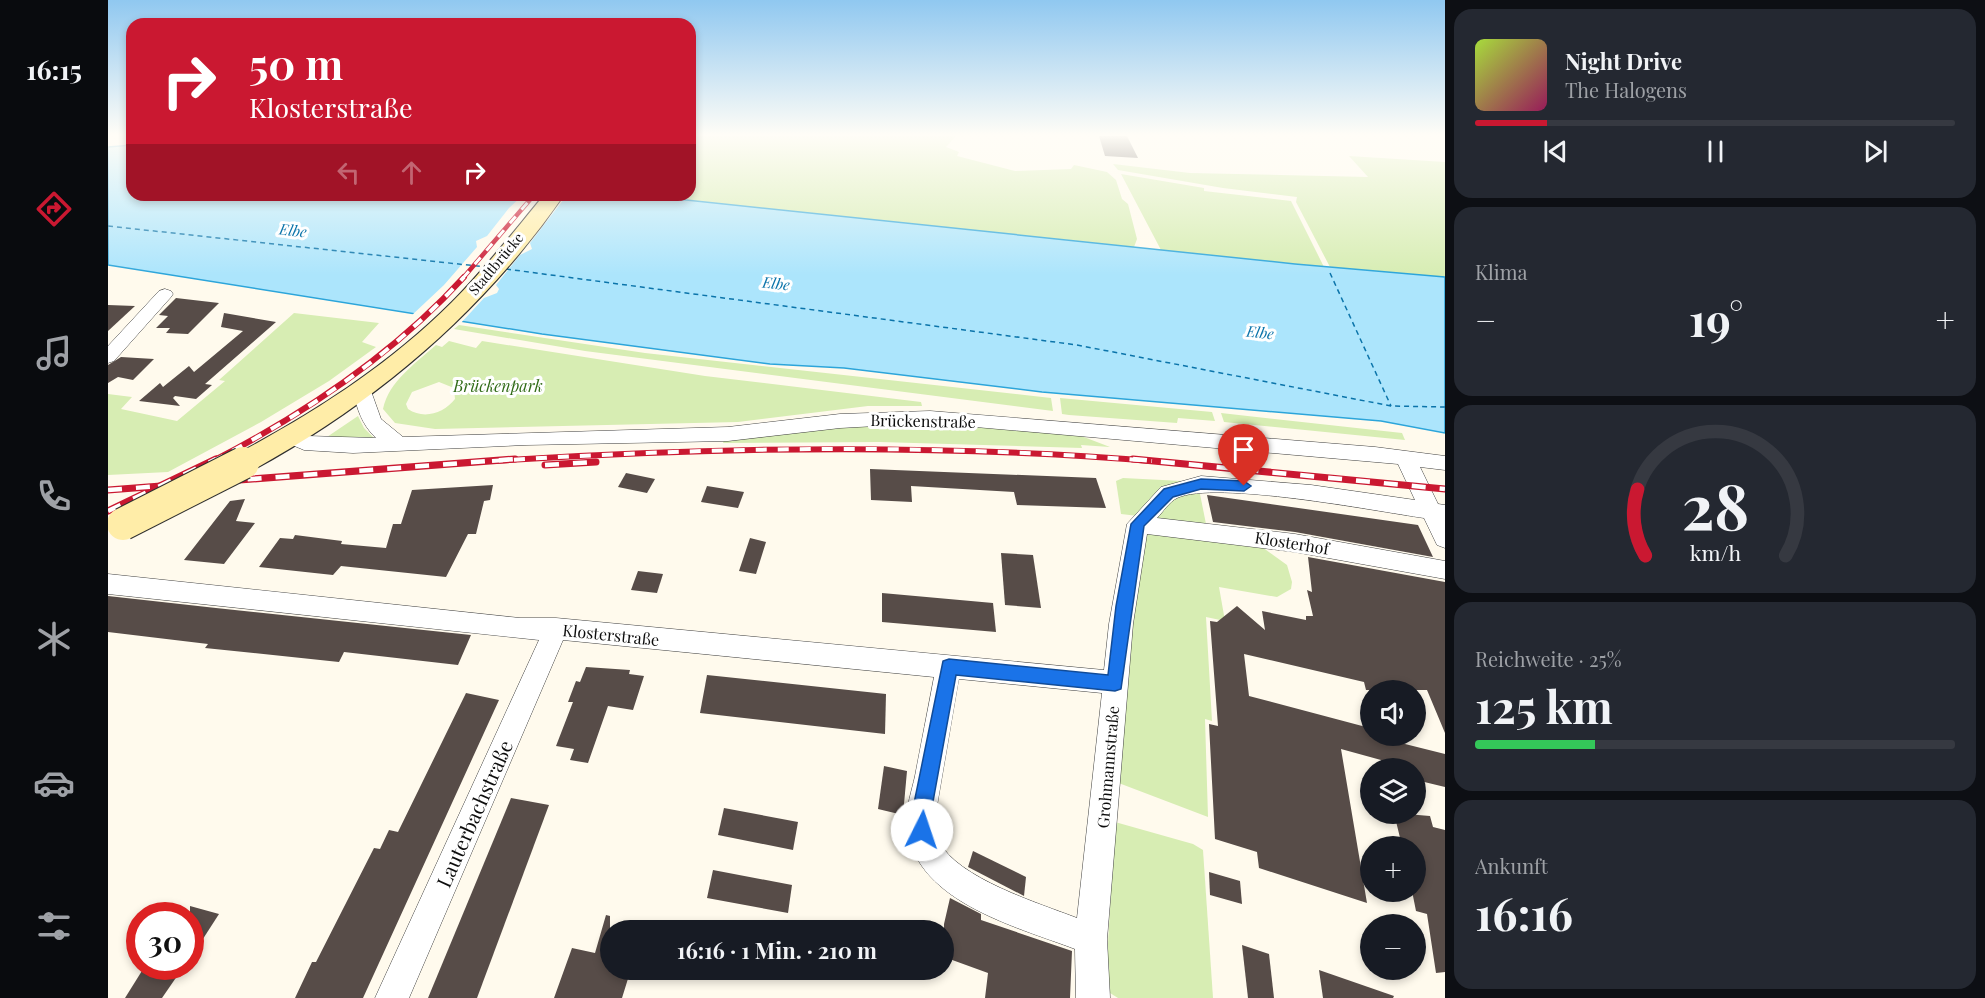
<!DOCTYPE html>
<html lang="de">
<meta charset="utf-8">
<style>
body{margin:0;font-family:"Playfair Display",serif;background:#242831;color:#f1f3f6;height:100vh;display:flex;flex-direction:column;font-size:22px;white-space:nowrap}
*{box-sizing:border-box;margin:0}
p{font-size:20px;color:#9ea1a6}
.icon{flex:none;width:33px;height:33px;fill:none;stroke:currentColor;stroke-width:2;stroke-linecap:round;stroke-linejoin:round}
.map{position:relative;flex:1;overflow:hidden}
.sheet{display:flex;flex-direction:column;gap:9px;padding:9px;background:#0d0f14;width:540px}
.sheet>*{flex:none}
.guide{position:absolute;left:18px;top:18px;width:570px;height:183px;border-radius:18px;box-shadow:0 3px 9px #0003;background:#ca1831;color:#fff;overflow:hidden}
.tools{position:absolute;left:1252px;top:680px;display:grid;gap:12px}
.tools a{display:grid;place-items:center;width:66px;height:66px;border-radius:50%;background:#171b24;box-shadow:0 3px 9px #0003;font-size:30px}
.speed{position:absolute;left:18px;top:902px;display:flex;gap:12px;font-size:30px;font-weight:700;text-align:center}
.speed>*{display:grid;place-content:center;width:78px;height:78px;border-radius:50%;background:#171b24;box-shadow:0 3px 9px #0003;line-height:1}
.speed .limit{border:9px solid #d22;background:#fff;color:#111}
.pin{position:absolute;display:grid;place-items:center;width:51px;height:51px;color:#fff;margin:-62px -26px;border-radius:50% 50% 50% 0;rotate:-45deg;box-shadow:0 0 6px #0007}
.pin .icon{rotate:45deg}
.me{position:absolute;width:66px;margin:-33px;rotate:4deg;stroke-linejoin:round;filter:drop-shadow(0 0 4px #0008)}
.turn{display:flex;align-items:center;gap:21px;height:126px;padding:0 24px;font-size:27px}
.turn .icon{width:78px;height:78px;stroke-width:2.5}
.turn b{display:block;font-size:42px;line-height:51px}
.lanes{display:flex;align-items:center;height:57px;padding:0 24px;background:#0003;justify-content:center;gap:30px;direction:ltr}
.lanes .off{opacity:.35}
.big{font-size:45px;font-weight:700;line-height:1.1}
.sheet .widget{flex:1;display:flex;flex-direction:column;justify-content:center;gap:9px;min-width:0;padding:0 21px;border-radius:18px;background:#242831}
.sheet .dial{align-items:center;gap:0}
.dial svg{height:156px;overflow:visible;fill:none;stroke:#363941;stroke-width:7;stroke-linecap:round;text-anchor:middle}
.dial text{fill:#f1f3f6;stroke:none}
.song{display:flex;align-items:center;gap:18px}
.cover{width:72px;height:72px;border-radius:9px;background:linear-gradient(135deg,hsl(80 70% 55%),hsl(330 70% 35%))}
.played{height:6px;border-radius:3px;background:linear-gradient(90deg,#ca1831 15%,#363941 15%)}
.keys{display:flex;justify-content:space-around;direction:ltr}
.heat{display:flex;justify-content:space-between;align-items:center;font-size:33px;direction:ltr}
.charge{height:9px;border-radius:4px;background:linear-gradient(90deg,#34c759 25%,#363941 0)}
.trip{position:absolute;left:492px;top:920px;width:354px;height:60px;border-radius:30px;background:#171b24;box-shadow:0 3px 9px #0003;font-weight:700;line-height:60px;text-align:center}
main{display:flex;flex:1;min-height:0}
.tabs{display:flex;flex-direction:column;width:108px;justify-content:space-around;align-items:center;background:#090b0e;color:#9ea1a6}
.tabs .icon{width:42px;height:42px}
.tabs .on{color:#ca1831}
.tabs b{font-size:27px;color:#f1f3f6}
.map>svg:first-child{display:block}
.green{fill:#d7edb3;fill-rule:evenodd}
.water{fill:#ace5fc;stroke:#2ca5da;stroke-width:1.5}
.pier{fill:#fffaed}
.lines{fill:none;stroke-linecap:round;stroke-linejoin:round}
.ferry{stroke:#0b74aa;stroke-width:1.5;stroke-dasharray:5 4;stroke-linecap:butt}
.building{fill:#574c48}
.minor-casing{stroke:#404040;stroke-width:1}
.secondary-casing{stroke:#2f2f2f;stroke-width:2}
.minor{fill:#fff;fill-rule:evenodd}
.secondary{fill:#ffeda8;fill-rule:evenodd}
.rail-far2-casing{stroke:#ca1831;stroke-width:4.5}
.rail-far1-casing{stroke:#ca1831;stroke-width:6}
.rail-casing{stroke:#ca1831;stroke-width:7}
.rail-far2{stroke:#fff;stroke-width:3;stroke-dasharray:9;stroke-linecap:butt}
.rail-far1{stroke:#fff;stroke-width:4;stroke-dasharray:11;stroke-linecap:butt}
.rail{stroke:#fff;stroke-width:4.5;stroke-dasharray:14;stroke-linecap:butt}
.secondary-bridge-casing{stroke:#2f2f2f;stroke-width:34;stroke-linecap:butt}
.secondary-bridge{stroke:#ffeda8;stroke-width:32}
.route{fill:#1a73e8;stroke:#114b97;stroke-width:1.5}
.labels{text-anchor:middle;stroke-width:6;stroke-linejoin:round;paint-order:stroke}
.far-street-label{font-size:14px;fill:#0d0d0d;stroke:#fff}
.far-water-label{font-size:15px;font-style:italic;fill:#0b74aa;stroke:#fff}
.park-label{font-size:16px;font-style:italic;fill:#306b17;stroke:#fff}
.street-label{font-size:16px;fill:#0d0d0d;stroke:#fff}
.near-street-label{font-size:20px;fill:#0d0d0d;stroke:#fff}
</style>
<main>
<nav class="tabs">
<b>16:15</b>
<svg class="icon on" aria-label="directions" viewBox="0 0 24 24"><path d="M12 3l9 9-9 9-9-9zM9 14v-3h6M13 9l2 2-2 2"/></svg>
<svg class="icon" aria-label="music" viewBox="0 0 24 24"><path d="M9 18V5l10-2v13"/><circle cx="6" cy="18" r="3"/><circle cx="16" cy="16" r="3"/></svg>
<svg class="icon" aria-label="phone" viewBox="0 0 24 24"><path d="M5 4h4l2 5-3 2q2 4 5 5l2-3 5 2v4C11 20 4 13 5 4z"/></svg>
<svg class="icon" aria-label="climate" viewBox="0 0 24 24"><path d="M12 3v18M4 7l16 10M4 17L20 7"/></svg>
<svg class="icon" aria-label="car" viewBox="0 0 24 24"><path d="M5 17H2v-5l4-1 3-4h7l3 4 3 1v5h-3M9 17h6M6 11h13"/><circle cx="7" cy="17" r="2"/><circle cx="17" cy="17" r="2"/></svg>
<svg class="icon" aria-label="filters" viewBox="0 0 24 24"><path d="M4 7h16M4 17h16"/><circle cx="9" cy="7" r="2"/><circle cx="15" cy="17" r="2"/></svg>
</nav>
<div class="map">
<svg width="1337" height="998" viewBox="0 0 1337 998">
<rect width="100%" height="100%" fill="#fffaed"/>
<g class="green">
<path d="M582 136H848L838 147 851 152 849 156 907 171 963 169 966 165 999 172 1008 180 1014 199 1020 204 1029 239 1026 247 531 195H582Z"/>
<path d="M1241 156 1337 162V277L1222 267 1188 202 1189 197 1115 188 1010 170 1005 164 1082 173 1260 177Z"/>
<path d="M1013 174 1096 188V191L1183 201 1216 267 1053 250Z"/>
<path d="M186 313 271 323 254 342 268 347 221 381 153 422 60 472 0 475V394L24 397 13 409 69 421 117 381 111 380Z"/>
<path d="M351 325 537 353 943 398 945 411 477 351 346 329Z"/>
<path d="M341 341 368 348 374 341 597 376 813 402 814 406H760L630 422 327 429 287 423 275 409C281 381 307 364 328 345L334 347ZM331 382 346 388 347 399C336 413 316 420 300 409L298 404 304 392Z"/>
<path d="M952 398 1104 412 1107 421 1070 418 1069 423 961 415 954 414Z"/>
<path d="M1113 413 1294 433 1297 440 1116 422Z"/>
<path d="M250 416 256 428 267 439H216Z"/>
<path d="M770 423H821L968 434 1002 447 973 445 974 448 772 442 615 443 616 440Z"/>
<path d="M1015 478 1074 481 1030 516 1013 514 1008 481Z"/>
<path d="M1091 489 1098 524 1044 519 1065 497Z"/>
<path d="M1035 531 1154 547 1179 565 1184 582 1183 589 1169 597 1111 587 1117 621 1098 617 1104 721 1097 719 1100 817 1008 782 1016 680Z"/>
<path d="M1007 822 1085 844 1095 850 1105 998H1010L1002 993 999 960Z"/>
</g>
<path class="water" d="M24 145V195H531L1187 264 1337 277V433L1273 421 934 392 736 368 662 364 434 334 0 265V147Z"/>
<path class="pier" d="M415 195H459L422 243 424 249 412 255 388 285 391 289 389 293 376 298 352 324 303 316 336 285 369 247 368 241 379 236 401 208Z"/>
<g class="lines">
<g class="ferry">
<path d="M0 226 378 267"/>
<path d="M398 269 969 345 1283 406 1337 407"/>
<path d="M1222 273 1283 406"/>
</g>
</g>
<g class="building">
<path d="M991 136H1019L1030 158 997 156Z"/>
<path d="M68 298 111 303 80 334 58 333 62 328H48L60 316 51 315Z"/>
<path d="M0 305 27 306 0 331Z"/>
<path d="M116 313 168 322 97 384 104 385 88 399 67 396 65 398 72 406 31 401 52 383 55 387 81 366 86 372 135 331 113 327Z"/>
<path d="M13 357 46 359 25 380 10 377 0 383V365Z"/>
<path d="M762 469 988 478 998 508 909 505 906 492 803 486 804 502 763 500Z"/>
<path d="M518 473 547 479 539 493 510 487Z"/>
<path d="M385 485 382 500 376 501 368 534H360L338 577 233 566 225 575 151 567 172 538 185 539 187 535 234 541 233 544 278 548 285 524H293L304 490Z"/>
<path d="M599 486 636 492 630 508 593 502Z"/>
<path d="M1099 495 1310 525 1325 557 1187 532 1105 522Z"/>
<path d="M137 499 128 521 147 523 116 564 76 560 122 501Z"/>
<path d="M642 538 658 542 648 574 631 571Z"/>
<path d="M893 553 925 555 933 608 897 605Z"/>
<path d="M1200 557 1337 582V733L1319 690H1258L1256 682 1136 654 1141 696 1258 727 1263 729V735H1275L1293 743 1337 754V787L1308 780V768H1275L1273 760 1233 749 1259 903 1151 868 1149 852 1107 839 1101 724 1110 726 1102 621 1109 622 1129 606 1157 630 1154 611 1198 620V616H1205L1199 590 1204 592Z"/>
<path d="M530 571 555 574 549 593 523 590Z"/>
<path d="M774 593 885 603 888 632 774 622Z"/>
<path d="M0 596 108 608 363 635 350 665 236 652 231 662 97 648 100 644 0 632Z"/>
<path d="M478 667 522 670 521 674 536 676 525 710 500 706 480 763 462 760 466 749 448 746 465 702H460L468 681 472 682Z"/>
<path d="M599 675 778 694 777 734 592 713Z"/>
<path d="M358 693 391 700 255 998H187L204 962H208L266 848 272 849 281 830 290 832Z"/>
<path d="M776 766 799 771 795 815 770 809Z"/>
<path d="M403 798 441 805 369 998H320Z"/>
<path d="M616 808 690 822 685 850 610 835Z"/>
<path d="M1286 813 1322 816 1325 827 1337 830V972L1328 973 1319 914 1308 911 1304 891H1308V846H1294Z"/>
<path d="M865 851 918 877 916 896 860 867Z"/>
<path d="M605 870 684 885 680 913 599 898Z"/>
<path d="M1101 872 1132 881 1134 904 1102 895Z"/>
<path d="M842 898 873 914V920L964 951 962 998H877L880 973 836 957V924Z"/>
<path d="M82 906 111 914 82 959Z"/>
<path d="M498 915 502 916V969H523L514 998H446L464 948 487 953Z"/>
<path d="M1134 945 1161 954 1166 998H1140Z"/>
<path d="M37 966H76L54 998H17Z"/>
<path d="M1211 970 1286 996 1285 998H1215Z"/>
</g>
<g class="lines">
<g class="minor-casing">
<g id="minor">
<path d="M57 289 63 291 65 294 63 297 6 361 0 363V346L51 291Z"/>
<path d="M254 385 263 391 273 419 295 437 620 427 732 414 822 411 1267 447 1337 456V470L1312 467 1330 504 1337 505V548L1329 545 1316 518C1267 511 1107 480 1069 498 1061 502 1055 512 1049 518L1187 534 1337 561V579L1187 552 1039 534 1025 624 999 939 1002 998H968L967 949C907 926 801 900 799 821 798 807 804 790 807 776 813 743 820 710 826 677L455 640 301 998H267L431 640 0 594V574L412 618H448L996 670 1001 624 1019 524 1053 487 1093 476 1203 485 1307 500 1290 464 822 423 732 428 620 441 418 445 245 453 196 450 177 442 174 437 177 432 184 430 199 436 268 438C254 425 249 409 245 391ZM851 679 994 693 969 918C933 904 848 878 831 841 828 834 828 825 827 818Z"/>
</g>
</g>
<g class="secondary-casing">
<path id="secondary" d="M436 195H456C375 312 269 402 145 470L135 473 125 470 121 463 125 456C204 414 280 366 344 302 377 269 406 231 436 195Z"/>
</g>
<use href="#minor" class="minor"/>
<use href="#secondary" class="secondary"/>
<g class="rail-far2-casing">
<path id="rail-far2" d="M355 278 426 195"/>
</g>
<g class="rail-far1-casing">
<g id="rail-far1">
<path d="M105 461C198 413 285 355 356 277"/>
<path d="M384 461C604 447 824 443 1044 461"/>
</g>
</g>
<g class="rail-casing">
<g id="rail">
<path d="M1025 459 1337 489"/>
<path d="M437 465 488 462"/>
<path d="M0 490 407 459"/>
<path d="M0 511 108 459"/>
</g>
</g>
<use href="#rail-far2" class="rail-far2"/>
<use href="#rail-far1" class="rail-far1"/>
<use href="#rail" class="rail"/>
<g class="secondary-bridge-casing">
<path id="secondary-bridge" d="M15 524 135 463"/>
</g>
<use href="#secondary-bridge" class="secondary-bridge"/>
</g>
<linearGradient id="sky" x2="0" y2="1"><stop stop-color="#90c8f0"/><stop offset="0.49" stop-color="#fffdf7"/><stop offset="1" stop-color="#fffdf7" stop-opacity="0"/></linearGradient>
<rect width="1337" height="275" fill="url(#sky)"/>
<path class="route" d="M1093 479 1136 481 1143 486 1136 491 1093 489 1065 497 1036 526 1013 689 1007 691 848 675 822 818 824 830 821 837 814 840 808 837 803 818 835 661 841 659 1000 675 1008 606 1023 524 1056 489Z"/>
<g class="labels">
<g class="far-street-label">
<text transform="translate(388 264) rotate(-50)" y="5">Stadtbrücke</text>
</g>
<g class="far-water-label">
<text transform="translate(185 231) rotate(7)" y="5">Elbe</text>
<text transform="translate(668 284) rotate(6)" y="5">Elbe</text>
<text transform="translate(1152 333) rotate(6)" y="5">Elbe</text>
</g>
<g class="park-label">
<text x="390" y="392">Brückenpark</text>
</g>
<g class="street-label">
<text transform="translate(815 421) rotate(1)" y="6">Brückenstraße</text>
<text transform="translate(1184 543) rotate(9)" y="6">Klosterhof</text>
<text transform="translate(503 635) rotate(6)" y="6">Klosterstraße</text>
<text transform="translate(1000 767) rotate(-85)" y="6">Grohmannstraße</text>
</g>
<g class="near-street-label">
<text transform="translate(367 814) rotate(-66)" y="7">Lauterbachstraße</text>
</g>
</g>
</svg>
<div class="tools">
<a><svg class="icon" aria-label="sound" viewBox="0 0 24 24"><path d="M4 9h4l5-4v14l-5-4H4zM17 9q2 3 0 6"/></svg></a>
<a><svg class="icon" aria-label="layers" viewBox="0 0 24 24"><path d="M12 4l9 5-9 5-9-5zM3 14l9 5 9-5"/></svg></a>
<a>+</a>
<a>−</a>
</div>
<div class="speed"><div class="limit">30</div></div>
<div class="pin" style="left:1136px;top:486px;background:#d93025"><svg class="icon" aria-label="arrive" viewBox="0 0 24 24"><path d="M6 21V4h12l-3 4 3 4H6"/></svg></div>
<svg class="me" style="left:814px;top:830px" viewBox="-20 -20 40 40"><circle r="19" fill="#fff"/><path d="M0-13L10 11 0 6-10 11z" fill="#1a73e8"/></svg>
<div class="trip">16:16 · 1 Min. · 210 m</div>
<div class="guide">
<div class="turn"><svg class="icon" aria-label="right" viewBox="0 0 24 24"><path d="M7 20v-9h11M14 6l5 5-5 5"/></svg><div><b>50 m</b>Klosterstraße</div></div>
<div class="lanes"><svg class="icon off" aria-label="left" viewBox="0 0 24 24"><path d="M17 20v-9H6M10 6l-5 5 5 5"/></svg><svg class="icon off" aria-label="ahead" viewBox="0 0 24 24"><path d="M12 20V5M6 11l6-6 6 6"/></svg><svg class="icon" aria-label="right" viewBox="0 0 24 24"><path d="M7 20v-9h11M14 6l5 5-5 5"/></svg></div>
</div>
</div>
<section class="sheet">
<div class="widget">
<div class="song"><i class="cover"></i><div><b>Night Drive</b><p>The Halogens</p></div></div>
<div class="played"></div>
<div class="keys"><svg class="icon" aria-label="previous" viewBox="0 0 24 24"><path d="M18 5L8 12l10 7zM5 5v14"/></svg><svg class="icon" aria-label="pause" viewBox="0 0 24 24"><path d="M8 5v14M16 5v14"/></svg><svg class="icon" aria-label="next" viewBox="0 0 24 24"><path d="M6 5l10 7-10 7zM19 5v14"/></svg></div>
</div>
<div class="widget"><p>Klima</p>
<div class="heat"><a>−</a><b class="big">19°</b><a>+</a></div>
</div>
<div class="widget dial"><svg viewBox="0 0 100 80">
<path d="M14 69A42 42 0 1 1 86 69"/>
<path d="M14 69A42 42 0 0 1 10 35" stroke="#ca1831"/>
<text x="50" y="56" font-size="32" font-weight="700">28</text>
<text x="50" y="72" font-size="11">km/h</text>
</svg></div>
<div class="widget"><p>Reichweite · 25%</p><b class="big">125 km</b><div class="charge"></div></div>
<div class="widget"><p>Ankunft</p><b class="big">16:16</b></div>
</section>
</main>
